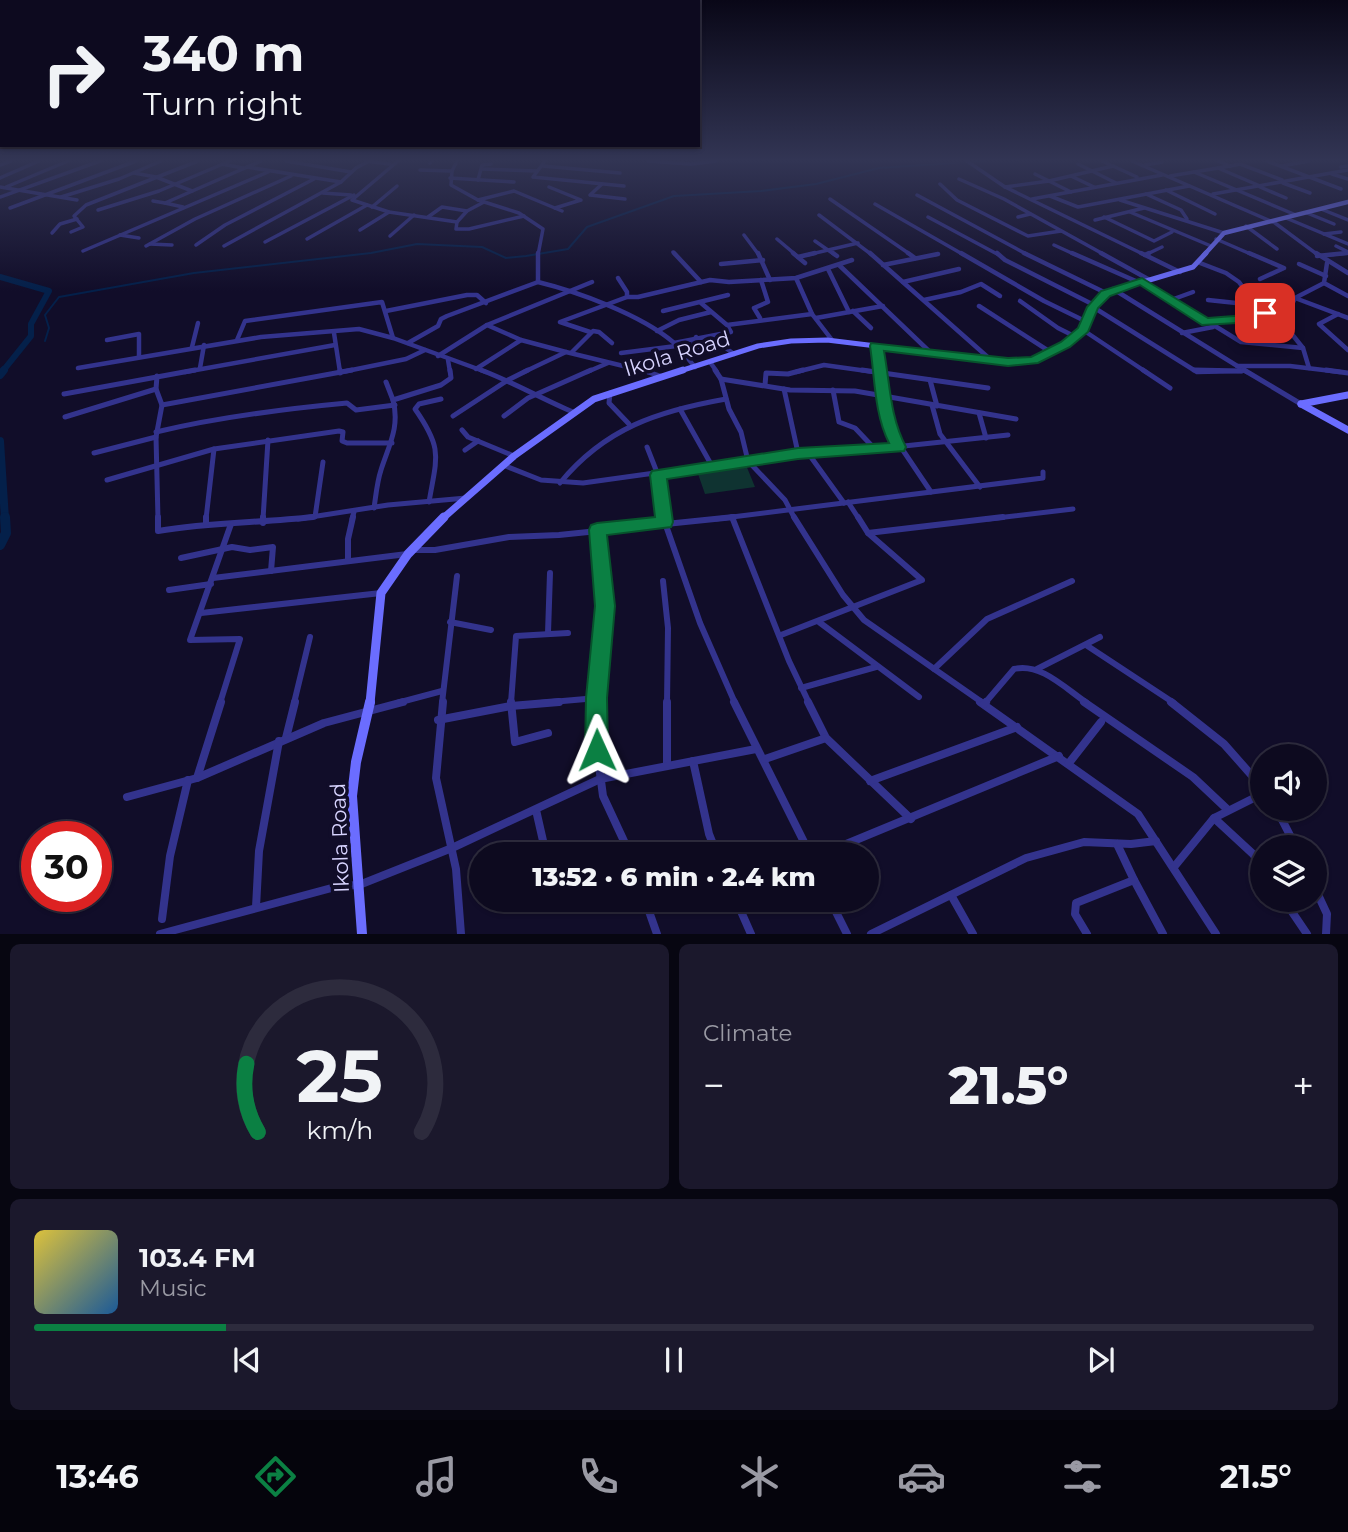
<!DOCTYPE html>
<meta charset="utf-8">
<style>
body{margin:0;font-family:Montserrat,sans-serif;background:#1b182c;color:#f1f3f6;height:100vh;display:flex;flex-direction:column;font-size:26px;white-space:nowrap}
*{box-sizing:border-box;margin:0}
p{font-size:23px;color:#9a9aa4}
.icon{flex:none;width:38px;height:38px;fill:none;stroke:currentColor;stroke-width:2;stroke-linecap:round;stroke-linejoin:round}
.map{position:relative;height:934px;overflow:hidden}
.side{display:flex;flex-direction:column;gap:10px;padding:10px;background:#070611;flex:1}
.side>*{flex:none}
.hud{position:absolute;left:0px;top:0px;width:700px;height:147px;box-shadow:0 2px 5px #0004,0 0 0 2px #2d2b3d;background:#0d0a1f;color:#f1f3f6;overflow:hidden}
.controls{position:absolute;left:1250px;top:744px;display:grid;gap:14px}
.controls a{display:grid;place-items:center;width:77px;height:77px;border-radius:50%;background:#0d0a1f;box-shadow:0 2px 5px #0004,0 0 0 2px #2d2b3d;font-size:35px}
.speed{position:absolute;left:21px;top:821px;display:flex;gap:14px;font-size:35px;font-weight:700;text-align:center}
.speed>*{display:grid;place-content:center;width:91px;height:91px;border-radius:50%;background:#0d0a1f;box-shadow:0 2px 5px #0004,0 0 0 2px #2d2b3d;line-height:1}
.speed .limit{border:10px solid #d22;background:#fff;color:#111}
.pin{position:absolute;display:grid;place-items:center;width:60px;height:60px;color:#fff;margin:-30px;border-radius:14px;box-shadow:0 4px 10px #0006}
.me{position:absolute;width:77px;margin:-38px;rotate:359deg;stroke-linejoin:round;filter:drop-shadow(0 0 5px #0008)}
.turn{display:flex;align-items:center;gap:24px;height:147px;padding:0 28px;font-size:32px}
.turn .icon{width:91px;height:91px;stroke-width:2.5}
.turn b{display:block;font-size:49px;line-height:60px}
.big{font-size:52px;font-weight:800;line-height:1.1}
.side .tile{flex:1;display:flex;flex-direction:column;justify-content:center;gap:10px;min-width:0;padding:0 24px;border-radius:10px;background:#1b182c}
.side .dial{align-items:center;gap:0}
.dial svg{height:182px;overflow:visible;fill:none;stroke:#2d2b3d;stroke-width:7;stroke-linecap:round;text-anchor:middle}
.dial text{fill:#f1f3f6;stroke:none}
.song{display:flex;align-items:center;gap:21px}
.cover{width:84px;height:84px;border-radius:10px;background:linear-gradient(135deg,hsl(50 70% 55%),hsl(210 70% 35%))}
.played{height:7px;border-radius:4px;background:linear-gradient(90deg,#0b8043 15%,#2d2b3d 15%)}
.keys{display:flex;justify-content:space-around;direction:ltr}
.heat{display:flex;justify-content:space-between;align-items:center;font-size:38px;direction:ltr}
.side .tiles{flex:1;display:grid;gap:10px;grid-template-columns:1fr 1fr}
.tile:last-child{grid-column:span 2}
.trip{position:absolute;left:469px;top:842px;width:410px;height:70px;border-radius:35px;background:#0d0a1f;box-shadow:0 2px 5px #0004,0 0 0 2px #2d2b3d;font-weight:800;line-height:70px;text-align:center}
.tabs{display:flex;height:112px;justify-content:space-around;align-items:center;background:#05040c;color:#9a9aa4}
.tabs .icon{width:49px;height:49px}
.tabs .selected{color:#0b8043}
.tabs b{font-size:32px;color:#f1f3f6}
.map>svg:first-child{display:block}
.green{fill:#0f3331}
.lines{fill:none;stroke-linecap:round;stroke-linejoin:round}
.stream{stroke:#04204a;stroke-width:2}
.river-far2{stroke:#04204a;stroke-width:6}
.river-far1{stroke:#04204a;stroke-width:8}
.river{stroke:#04204a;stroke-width:10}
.street-far4{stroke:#33338d;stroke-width:3.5}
.street-far3{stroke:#33338d;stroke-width:4.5}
.street-far2{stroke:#33338d;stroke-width:5}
.street-far1{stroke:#33338d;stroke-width:6}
.street{stroke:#33338d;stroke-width:8}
.secondary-far4{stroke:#6b6dff;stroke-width:4.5}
.secondary-far3{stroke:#6b6dff;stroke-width:5}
.secondary-far2{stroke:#6b6dff;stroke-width:7}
.secondary-far1{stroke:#6b6dff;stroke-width:9}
.secondary{stroke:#6b6dff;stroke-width:10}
.route{fill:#0b8043;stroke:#07532c;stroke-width:2}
.labels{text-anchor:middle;stroke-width:7;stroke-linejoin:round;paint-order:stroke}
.street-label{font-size:21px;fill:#d8d4ff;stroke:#110d29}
</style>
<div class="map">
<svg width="1348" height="934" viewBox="0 0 1348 934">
<rect width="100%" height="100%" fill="#110d29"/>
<path class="green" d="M746 465 755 487 705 494 697 471Z"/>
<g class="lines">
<path class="stream" d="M45 341 49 328 45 315 59 297 194 273 371 253 417 244 482 247 506 258 526 256 568 249 587 227 674 196 761 191 816 184 879 168 983 161"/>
<path class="river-far2" d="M0 277 49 291 31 324V336L2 372"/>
<g class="river-far1">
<path d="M0 375 4 370"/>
<path d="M0 441 5 519"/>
</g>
<path class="river" d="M0 545 6 533 5 517"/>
<g class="street-far4">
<path d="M286 161 351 172"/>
<path d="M366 161 390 164"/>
<path d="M398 161 352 200 389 212 457 222 456 229H469L524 216"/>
<path d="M457 161 452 171 451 185 478 200 519 213 543 229 538 255"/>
<path d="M545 161 533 177 624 186"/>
<path d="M648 161 691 164 716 161"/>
<path d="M967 161 1005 187 1145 255"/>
<path d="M1102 161 1137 177"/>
<path d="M1132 161 1275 223 1318 255"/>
<path d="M1267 161 1341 189"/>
<path d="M430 163 432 161"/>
<path d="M222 164 243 168"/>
<path d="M1078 164 1116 183"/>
<path d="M0 165 11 161"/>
<path d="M1145 165 1162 162"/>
<path d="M543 166 620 173"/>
<path d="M1230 166 1240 164 1282 180"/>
<path d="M1281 166 1309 161"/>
<path d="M247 167 341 182"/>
<path d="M1341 167 1348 166"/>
<path d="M1218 168 1260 186"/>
<path d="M482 169 537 171"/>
<path d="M420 170 452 171"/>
<path d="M1194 172 1296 215"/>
<path d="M134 173 156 177 192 191"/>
<path d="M1035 174 1071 192"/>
<path d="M1332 174 1348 179"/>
<path d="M1071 176 1094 187"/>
<path d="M1170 176 1230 166 1218 161"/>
<path d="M0 178 39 161"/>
<path d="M450 178 514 182"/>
<path d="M959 179 1004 199 1105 255"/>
<path d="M478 180 482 165 491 164"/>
<path d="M1283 183 1310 193"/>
<path d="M602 184 590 195 625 199"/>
<path d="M940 184 957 200 1028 236 1061 231"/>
<path d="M0 187 77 200"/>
<path d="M6 187 68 161"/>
<path d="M549 187 581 200 555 208"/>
<path d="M1005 187 1049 181 1113 166"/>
<path d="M1260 187 1286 198"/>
<path d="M1166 190 1215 214"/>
<path d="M323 193 351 195"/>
<path d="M1146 194 1181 210 1187 219"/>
<path d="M1213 194 1348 170"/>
<path d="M917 195 1028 255"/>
<path d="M1050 196 1078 207 1189 186"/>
<path d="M0 197 100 161"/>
<path d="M61 197 119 179 161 161"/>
<path d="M830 199 911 255"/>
<path d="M1032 199 1162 175"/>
<path d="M478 200 514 191 562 211"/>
<path d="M1120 200 1224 233"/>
<path d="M153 201 165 203"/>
<path d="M875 204 964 255"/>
<path d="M183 207 165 203 261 161"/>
<path d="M372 207 397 186"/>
<path d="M10 208 136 161"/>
<path d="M1321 209 1348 220"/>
<path d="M98 210 159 191 230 161"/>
<path d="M1130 212 1211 246"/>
<path d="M1307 213 1334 224"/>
<path d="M819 215 872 255"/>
<path d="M428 217 442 207 467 211"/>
<path d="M928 217 999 255"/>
<path d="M1018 217 1030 214"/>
<path d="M1104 217 1154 241 1172 232"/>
<path d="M1286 218 1348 244"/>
<path d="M1095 220 1144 208"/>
<path d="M457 222 467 211 484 202"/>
<path d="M1246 226 1277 249"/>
<path d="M360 230 389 212"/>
<path d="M71 232 83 227 74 216 86 205 198 161"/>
<path d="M52 233 60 224 77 219"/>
<path d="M1324 234 1341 232"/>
<path d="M120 235 139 238"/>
<path d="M744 235 759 255"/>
<path d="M390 236 414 215"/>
<path d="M307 239 367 205"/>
<path d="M777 239 796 255"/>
<path d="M1216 239 1253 255"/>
<path d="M815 241 835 255"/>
<path d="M265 242 354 195"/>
<path d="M150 244 172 245"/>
<path d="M196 245 225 225 314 179"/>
<path d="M1054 245 1076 255"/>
<path d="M146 246 195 219 291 176"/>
<path d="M224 246 341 182 356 168 369 161"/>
<path d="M1336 246 1348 252"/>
<path d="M83 251 268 172"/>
<path d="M673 252 676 255"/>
<path d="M807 255 858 243"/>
<path d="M934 255 938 254"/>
<path d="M1145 255 1162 247"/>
<path d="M1329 255 1348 253"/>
</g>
<g class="street-far3">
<path d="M538 253V282C579 292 641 315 673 342 681 349 688 359 695 367"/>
<path d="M674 253 701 282"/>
<path d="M758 253 770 280"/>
<path d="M793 253 805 263"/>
<path d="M833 253 837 256"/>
<path d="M870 253 991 360"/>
<path d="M908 253 915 258"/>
<path d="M961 253 1044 301 1087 322"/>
<path d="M997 253 1005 260 1094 305"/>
<path d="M1024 253 1106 293"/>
<path d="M1072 253 1138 282"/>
<path d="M1101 253 1148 279"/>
<path d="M1141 253 1180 272"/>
<path d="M1249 253 1284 268 1260 279"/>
<path d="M1316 253 1348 273"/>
<path d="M1145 255 1149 253"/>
<path d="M1317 256 1347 253"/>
<path d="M798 257 815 253"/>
<path d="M1200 263 1226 273 1239 282 1258 308 1283 323"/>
<path d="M1327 263 1324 283 1348 296"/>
<path d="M721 264 763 260"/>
<path d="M1299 264 1326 276"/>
<path d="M839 265 931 353"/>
<path d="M883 265 938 254"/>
<path d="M828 269 849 312"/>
<path d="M618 278 627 292V297"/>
<path d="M796 278 812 314 832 340"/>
<path d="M1142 281 1241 342 1303 348"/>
<path d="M903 282 959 269"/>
<path d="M1113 289 1247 372"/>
<path d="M1295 298 1348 318"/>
<path d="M924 300 961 292 981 284 1000 296"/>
<path d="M1171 300 1193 292"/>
<path d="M1208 300 1255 305"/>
<path d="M1020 301 1058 328 1076 337"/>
<path d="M979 306 1052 353"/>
<path d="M1093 307 1197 372 1242 371"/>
<path d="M386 311 467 295H477L486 303"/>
<path d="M663 311 728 295"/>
<path d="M853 311 871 328"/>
<path d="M1338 314 1319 324 1348 350"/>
<path d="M760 318 754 308 768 302 761 280"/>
<path d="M816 318 883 306"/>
<path d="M1206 322 1272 317"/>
<path d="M487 325 521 340 566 352"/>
<path d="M727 325 812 314"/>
<path d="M1083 330 1146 372"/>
<path d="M657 331 679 320 711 312"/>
<path d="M590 332 560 322 627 297H638L710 280 729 282 796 278 852 260"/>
<path d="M334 333 340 372"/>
<path d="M1182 333 1213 327"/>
<path d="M696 337 698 341 693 344 695 347 723 346 734 354"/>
<path d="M107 340 139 334V356"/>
<path d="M237 340 245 321 382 302 393 338 486 372"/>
<path d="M408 343 438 326 441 319 447 316 538 282"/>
<path d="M674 343 731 332 727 325 701 303"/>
<path d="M876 346 881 372"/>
<path d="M192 347 198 323"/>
<path d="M572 352 593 331 599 332 612 343"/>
<path d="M621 353 676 346"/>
<path d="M438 356 487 325 592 282"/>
<path d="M448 360 450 372"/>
<path d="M710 362 717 372"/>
<path d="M1237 366H1290L1340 372"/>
<path d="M78 368 261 337 359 329 393 338"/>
<path d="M200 368 204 345"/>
<path d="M1309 368 1303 348 1283 323 1295 298 1324 283"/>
<path d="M476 369 521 340"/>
<path d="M185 372 335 345"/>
<path d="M342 372 406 359 425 350"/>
<path d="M524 372 566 352 648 372"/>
<path d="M587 372 608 363"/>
<path d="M796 372 824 365 874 372"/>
</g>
<g class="street-far2">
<path d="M340 370V373"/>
<path d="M481 370C513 382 542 399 573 412"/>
<path d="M642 370 663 377"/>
<path d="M715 370 721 379 729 409 741 432 748 461 785 500 795 519"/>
<path d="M862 370 988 388"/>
<path d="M880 370 884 407 890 431 931 492"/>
<path d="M1143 370 1170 388"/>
<path d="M1194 370 1242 371"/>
<path d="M1244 370 1301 404"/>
<path d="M1326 370 1348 373"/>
<path d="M157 376 156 389 162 405 156 437 158 519"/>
<path d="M721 379 790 390 855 391 1016 419"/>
<path d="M930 380 937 406"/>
<path d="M386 382 393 400"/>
<path d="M765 385 766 373 788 374 803 370"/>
<path d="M784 389 798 453"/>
<path d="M833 390 839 422 855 428 873 447"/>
<path d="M610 393 609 403 629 424"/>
<path d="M64 394 195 370"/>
<path d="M162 405 352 370"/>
<path d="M932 405 940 434 980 487"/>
<path d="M680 409 712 466"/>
<path d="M979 413 986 438"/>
<path d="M453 416 508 380 528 370"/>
<path d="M504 416 528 398 591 370"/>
<path d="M65 417 156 389"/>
<path d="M462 430 468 437 514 456"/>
<path d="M156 432C219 417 283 409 347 403L356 410 395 405"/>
<path d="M647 447 658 475 664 519"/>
<path d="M465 450 478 441"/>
<path d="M94 453 156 437"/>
<path d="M808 453 844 503"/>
<path d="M503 465 541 480 583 483 798 453 885 448 1008 435"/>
<path d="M107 480 214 449 339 431 343 432 342 441 347 443H392"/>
<path d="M560 483C605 428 658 411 726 399"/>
<path d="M429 502C437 456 443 449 415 409L419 404 441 399"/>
<path d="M848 502 859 519"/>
<path d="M374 508C376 495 377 482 381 470 389 445 400 427 393 400L441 385 451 378 450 370"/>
<path d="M315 517 323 462"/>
<path d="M206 519 214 449"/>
<path d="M263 519 268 440"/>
<path d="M298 519 388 505 466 498"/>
<path d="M352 519 354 512"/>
<path d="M716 519 1043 478V472"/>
<path d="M988 519 1073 509"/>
</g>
<g class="street-far1">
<path d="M158 517V531C210 522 260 523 313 517"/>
<path d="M206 517V523"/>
<path d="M663 517 700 623 735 703"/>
<path d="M732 517 789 661 809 703"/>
<path d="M794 517 843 595 864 620 983 703"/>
<path d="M263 523V517"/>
<path d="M597 530 605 606 597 703"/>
<path d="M868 533 1003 517"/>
<path d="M413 550H435L509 537 559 535 734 517"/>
<path d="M181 558 232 547 250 550 273 547 271 571"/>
<path d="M348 560V539L353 517"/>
<path d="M213 578 407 554"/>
<path d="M663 581 668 628 667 703"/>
<path d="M169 590 211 584"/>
<path d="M201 613 381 593"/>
<path d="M450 622 491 630"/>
<path d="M819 622 919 697"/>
<path d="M548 633 550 573"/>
<path d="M781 635 922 580 868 533 858 517"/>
<path d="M1086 645 1174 703"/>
<path d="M934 669 987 619 1072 581"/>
<path d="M1037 669 1100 637"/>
<path d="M801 688 876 667"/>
<path d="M220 703 240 639 190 640 231 524"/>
<path d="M294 703 310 637"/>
<path d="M397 703 442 691"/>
<path d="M442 703 457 576"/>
<path d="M511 703 516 636 568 633"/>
<path d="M540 703 597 698"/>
<path d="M985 703 1014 669C1040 662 1066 689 1087 703"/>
</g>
<g class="street">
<path d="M443 702 436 778 456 869 461 934"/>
<path d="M511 702 515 742 548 733"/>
<path d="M598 702 595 735 603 796 630 854"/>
<path d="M734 702 810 854"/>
<path d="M808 702 826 738 911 819"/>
<path d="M980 702 1138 814 1216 934"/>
<path d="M1084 702 1193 777 1228 810"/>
<path d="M1171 702 1224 744 1262 787"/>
<path d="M984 704 986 702"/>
<path d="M438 720 511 706 559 702"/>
<path d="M286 738 295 702"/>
<path d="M765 759 826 738"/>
<path d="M693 761 709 834 717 854"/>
<path d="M1069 763 1101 722"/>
<path d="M667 765V702"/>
<path d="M197 778 221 702"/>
<path d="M870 781 1017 727"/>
<path d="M127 797 197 778 324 723 403 702"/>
<path d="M1276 808 1296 847"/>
<path d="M536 810 546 854"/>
<path d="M1214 818 1253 854 1262 867"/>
<path d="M822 854 1059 756"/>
<path d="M1174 867 1214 818 1262 794"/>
<path d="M1134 880 1163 934"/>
<path d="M1314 886 1327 914 1326 934"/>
<path d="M951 895 973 934"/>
<path d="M645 900 657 934"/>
<path d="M736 900 751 934"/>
<path d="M830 900 847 934"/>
<path d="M1284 900 1307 934"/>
<path d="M256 907 259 851 279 741"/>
<path d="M162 919 170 856 188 780"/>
<path d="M160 934 339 886 359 885 452 848 600 779 756 749"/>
<path d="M871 934 1026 858 1084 842 1131 844 1156 841"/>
<path d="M1087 934 1075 914 1076 903 1134 880 1117 844"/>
</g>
<path class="secondary-far4" d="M1204 255 1224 233 1348 202"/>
<path class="secondary-far3" d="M677 372 758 346 791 341 827 340 1008 362 1034 361 1052 353 1083 330 1093 307 1106 293 1193 267 1206 253"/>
<g class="secondary-far2">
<path d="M1301 404 1348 430"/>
<path d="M1301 404 1348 395"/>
<path d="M442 519 514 456 594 399 683 370"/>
</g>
<path class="secondary-far1" d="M370 703 381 593 408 554 444 517"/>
<path class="secondary" d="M362 934 352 796 356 762 370 702"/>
</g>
<linearGradient id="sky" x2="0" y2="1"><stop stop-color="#090717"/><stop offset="0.55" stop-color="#323554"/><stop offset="1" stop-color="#323554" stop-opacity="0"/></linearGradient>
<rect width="1348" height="291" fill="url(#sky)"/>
<path class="route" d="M1142 278 1208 318 1260 314V310L1265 309 1278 317 1272 321 1202 325 1140 285 1110 296 1098 308 1088 332 1070 347 1038 363 1008 366 884 351C890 384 890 417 906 447L904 451 798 459 667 479 673 522 671 527 607 535 615 606 607 698 608 750 605 757 597 760 589 757 585 750 586 698 595 606 589 530 591 525 597 523 655 517 650 475 652 471 798 448 889 443C874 413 875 378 870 346L871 343 1008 358 1031 357 1061 342 1078 328 1087 307 1101 291Z"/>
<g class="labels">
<g class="street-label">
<text transform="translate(677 354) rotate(-17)" y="7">Ikola Road</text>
<text transform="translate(340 838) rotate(-92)" y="7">Ikola Road</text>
</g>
</g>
</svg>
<div class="controls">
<a><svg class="icon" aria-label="sound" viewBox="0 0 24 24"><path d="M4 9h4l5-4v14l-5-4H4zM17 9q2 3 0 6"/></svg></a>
<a><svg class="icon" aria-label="layers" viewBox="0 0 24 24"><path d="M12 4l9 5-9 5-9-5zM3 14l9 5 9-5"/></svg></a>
</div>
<div class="speed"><div class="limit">30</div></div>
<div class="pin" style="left:1265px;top:313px;background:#d93025"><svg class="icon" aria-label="arrive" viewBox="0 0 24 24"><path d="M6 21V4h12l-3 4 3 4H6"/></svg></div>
<svg class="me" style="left:597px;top:750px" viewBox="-20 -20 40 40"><path d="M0-17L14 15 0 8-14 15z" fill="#0b8043" stroke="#fff" stroke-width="4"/></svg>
<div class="trip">13:52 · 6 min · 2.4 km</div>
<div class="hud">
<div class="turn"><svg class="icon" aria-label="right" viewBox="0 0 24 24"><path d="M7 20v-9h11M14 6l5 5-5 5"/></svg><div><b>340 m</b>Turn right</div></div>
</div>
</div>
<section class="side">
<div class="tiles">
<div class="tile dial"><svg viewBox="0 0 100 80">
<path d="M14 69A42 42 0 1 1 86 69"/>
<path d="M14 69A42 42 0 0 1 9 39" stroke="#0b8043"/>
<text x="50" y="56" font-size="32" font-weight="700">25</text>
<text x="50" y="72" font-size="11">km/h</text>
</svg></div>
<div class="tile"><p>Climate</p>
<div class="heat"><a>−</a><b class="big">21.5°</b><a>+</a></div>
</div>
<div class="tile">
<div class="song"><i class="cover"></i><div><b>103.4 FM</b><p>Music</p></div></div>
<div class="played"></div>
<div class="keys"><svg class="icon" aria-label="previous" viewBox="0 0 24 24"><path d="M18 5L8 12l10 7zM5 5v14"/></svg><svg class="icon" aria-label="pause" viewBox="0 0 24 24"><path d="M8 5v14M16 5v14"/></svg><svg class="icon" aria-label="next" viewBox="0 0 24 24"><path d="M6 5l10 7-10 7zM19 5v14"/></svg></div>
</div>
</div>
</section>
<nav class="tabs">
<b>13:46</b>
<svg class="icon selected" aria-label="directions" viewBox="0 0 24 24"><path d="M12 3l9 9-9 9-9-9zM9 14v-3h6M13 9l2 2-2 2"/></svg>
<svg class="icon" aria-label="music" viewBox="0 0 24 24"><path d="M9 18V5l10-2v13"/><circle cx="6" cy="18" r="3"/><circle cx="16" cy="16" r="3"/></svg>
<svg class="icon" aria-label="phone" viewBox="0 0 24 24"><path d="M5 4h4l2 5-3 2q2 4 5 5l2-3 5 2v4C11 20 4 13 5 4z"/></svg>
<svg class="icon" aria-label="climate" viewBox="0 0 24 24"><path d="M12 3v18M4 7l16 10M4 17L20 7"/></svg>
<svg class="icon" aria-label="car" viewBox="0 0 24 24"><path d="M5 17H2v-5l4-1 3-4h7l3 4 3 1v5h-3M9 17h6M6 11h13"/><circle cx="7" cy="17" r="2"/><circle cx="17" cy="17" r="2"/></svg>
<svg class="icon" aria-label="filters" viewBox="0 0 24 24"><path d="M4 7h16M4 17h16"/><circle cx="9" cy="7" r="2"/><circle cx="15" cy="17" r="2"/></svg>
<b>21.5°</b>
</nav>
